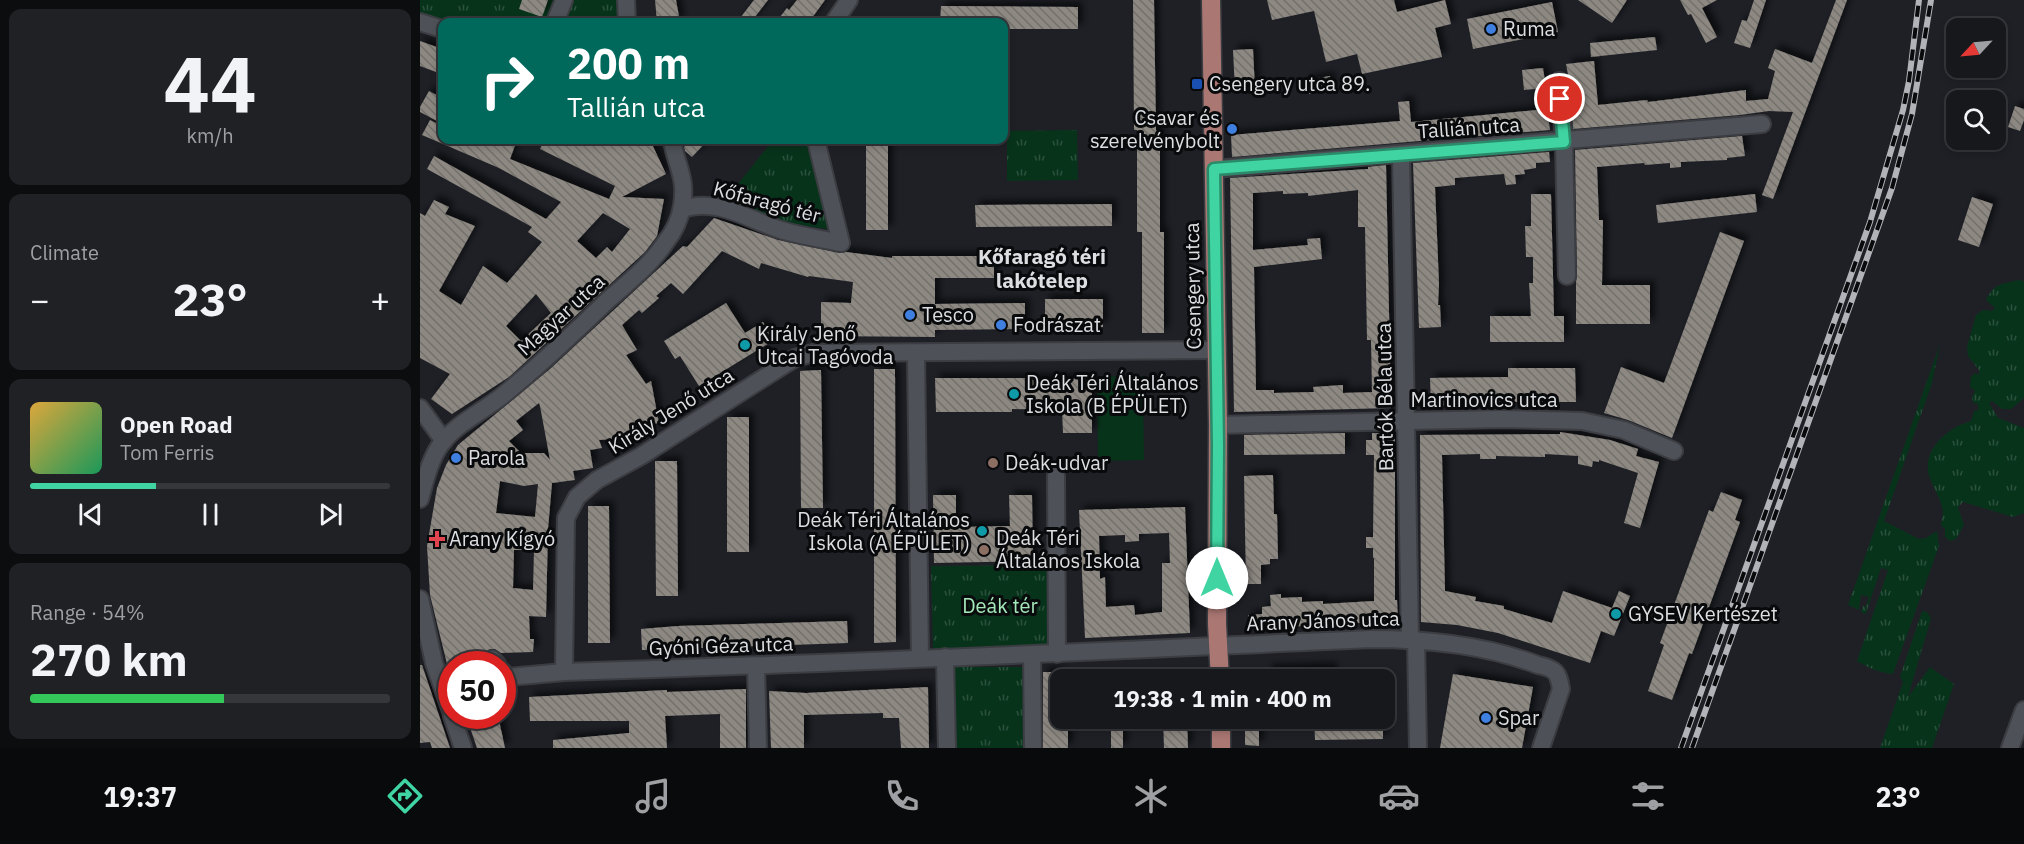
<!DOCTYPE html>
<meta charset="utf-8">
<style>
body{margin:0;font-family:"IBM Plex Sans",sans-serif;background:#1f2125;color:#f1f3f6;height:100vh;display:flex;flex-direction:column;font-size:22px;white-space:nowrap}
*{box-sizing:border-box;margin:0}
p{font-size:20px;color:#9ea0a3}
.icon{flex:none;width:33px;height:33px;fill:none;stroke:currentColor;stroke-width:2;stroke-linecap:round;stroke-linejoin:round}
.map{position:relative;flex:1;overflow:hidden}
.panel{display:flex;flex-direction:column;gap:9px;padding:9px;background:#0c0d0f;width:420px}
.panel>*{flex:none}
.top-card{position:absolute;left:18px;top:18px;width:570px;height:126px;border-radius:12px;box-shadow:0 3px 9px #0003,0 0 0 2px #35373b;background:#00695c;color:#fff;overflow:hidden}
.needle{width:39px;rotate:244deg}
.fabs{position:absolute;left:1526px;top:18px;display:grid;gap:12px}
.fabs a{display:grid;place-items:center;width:60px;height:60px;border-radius:12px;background:#16181c;box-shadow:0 3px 9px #0003,0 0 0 2px #35373b;font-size:30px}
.speed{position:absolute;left:18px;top:651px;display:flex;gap:12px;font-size:30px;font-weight:700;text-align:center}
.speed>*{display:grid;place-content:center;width:78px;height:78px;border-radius:50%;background:#16181c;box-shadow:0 3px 9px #0003,0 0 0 2px #35373b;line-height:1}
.speed .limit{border:9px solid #d22;background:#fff;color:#111}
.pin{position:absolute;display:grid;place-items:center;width:51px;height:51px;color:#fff;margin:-26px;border:3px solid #fff;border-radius:50%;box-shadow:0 2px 6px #0007}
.me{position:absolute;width:66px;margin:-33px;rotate:0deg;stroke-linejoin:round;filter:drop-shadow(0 0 4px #0008)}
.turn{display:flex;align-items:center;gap:21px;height:126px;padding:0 30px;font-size:27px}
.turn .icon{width:78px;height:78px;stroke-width:2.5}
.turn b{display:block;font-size:42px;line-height:51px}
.big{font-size:45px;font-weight:800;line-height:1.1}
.panel .tile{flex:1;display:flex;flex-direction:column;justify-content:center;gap:9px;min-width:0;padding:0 21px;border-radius:12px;background:#1f2125}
.panel .dial{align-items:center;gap:0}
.dial b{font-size:78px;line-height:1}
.song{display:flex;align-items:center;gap:18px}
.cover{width:72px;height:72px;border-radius:9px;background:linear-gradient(135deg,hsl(40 70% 55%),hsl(150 70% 35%))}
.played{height:6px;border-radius:3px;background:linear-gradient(90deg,#40d4a2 35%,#35373b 35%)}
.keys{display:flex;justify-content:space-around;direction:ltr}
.heat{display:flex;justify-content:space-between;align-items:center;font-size:33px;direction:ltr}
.charge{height:9px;border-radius:4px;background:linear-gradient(90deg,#34c759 54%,#35373b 0)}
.trip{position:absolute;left:630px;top:669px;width:345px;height:60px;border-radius:12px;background:#16181c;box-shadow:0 3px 9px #0003,0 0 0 2px #35373b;font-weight:800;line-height:60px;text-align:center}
.menu{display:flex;height:96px;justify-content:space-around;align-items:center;background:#090a0b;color:#9ea0a3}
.menu .icon{width:42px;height:42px}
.menu .selected{color:#40d4a2}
.menu b{font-size:27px;color:#f1f3f6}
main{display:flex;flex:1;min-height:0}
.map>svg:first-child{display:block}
.grass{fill:url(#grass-tufts)}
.pitch{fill:#08331b}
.building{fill:url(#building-back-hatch);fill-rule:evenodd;filter:url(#shadow)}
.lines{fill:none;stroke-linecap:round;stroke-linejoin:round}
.minor-casing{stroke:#3b3d42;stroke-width:20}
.major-casing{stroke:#3b3d42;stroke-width:21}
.minor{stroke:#4e5157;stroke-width:16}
.major{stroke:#aa7773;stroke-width:18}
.rail-casing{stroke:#b1b3b8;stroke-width:6}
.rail{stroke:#090a0c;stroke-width:4;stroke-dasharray:11;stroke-linecap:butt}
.route-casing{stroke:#2a8a69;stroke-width:15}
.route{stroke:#40d4a2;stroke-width:10}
.shop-dot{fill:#3f7fe0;stroke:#090a0c;stroke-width:2}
.transit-dot{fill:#1a4fb4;stroke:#090a0c;stroke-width:2}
.culture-dot{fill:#0f9aa8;stroke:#090a0c;stroke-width:2}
.education-dot{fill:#8d6e63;stroke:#090a0c;stroke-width:2}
.health-dot{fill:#e0444e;stroke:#090a0c;stroke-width:2}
.labels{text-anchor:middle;stroke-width:6;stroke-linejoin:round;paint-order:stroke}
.poi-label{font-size:20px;fill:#dcdee2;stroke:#090a0c;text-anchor:start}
.street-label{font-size:20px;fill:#dcdee2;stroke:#090a0c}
.park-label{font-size:20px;fill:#a4e9b9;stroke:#090a0c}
.neighbourhood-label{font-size:21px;font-weight:bold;fill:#dcdee2;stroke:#090a0c}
</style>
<main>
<section class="panel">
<div class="tile dial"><b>44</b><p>km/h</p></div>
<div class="tile"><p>Climate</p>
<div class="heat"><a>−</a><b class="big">23°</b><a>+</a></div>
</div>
<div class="tile">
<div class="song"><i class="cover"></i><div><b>Open Road</b><p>Tom Ferris</p></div></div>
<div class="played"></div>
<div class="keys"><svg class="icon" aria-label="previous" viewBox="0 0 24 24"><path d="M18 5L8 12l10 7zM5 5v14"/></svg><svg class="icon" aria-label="pause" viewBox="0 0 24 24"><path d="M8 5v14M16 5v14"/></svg><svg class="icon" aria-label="next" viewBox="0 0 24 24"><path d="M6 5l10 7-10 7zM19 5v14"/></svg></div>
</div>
<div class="tile"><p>Range · 54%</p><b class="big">270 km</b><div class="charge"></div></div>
</section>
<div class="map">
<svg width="1604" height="748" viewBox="0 0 1604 748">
<defs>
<pattern id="grass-tufts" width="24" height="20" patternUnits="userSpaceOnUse" patternTransform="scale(1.5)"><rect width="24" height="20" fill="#08331b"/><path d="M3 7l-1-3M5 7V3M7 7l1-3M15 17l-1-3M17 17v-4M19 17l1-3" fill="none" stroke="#2b503c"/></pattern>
<pattern id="building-back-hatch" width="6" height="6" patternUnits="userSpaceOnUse" patternTransform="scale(1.5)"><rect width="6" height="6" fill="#8d8882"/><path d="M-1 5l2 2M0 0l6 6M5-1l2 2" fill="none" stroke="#73706c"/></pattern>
<filter id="shadow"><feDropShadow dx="5" dy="-5" stdDeviation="3" flood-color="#0009"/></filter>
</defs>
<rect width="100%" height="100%" fill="#1e2026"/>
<g class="grass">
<path d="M0 0H199L200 22H27L0 14Z"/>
<path d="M657 130 658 180 587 181V131Z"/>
<path d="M353 140H391L413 230 363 222 302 204Z"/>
<path d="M1599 280 1604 281V398L1591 409H1582L1572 401 1569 403 1578 418 1604 428V513L1593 517 1543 502 1538 507 1544 525 1536 539 1530 541 1525 537V529L1521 525C1522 519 1524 512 1522 507 1519 495 1510 483 1508 471 1505 446 1530 427 1551 421L1554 411 1558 410V404L1553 403 1552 397 1555 391 1550 387 1551 377 1555 373 1559 375V370L1548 356 1547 347 1556 315 1563 310 1572 311 1575 308 1566 300C1574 283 1582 284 1599 280Z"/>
<path d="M1520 344 1512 383 1464 521 1499 539 1506 538 1517 531 1519 546 1473 674C1461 673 1448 668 1437 661L1468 570 1461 568 1446 613 1444 614 1441 612 1443 606 1446 607 1449 597 1441 595 1439 610 1428 605Z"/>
<path d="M629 565 632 645 513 649 511 566Z"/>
<path d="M1502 611 1507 612 1511 618 1488 697 1510 667 1534 684 1512 748H1460L1483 682 1480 677Z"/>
<path d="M533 667H610V748H534Z"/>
</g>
<path class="pitch" d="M723 376 724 460 678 461 677 377Z"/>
<g class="building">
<path d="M102 0H128L122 17 99 9Z"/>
<path d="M235 0H256L260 22H237Z"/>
<path d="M334 0H348L331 22H317Z"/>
<path d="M377 0H405L389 22H359L362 19 360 17 367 8 369 10Z"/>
<path d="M713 0H734L736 130 740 131V232H744V333H722V232H717V130H714Z"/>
<path d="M847 0H974L977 12 1025 0 1031 24 1015 28 1022 57 942 74 937 54 906 62 894 11 852 20Z"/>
<path d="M1158 0H1207L1192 23Z"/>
<path d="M1260 0H1297L1282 8 1297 37 1286 43 1271 14 1268 15Z"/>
<path d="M1334 0H1346L1330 48 1314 43 1322 20 1327 21Z"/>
<path d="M1416 0H1427L1353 199 1342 195 1373 112 1349 111 1320 115 1153 129 1149 80 1146 64 1174 61 1178 105 1227 100 1228 102 1326 90V101L1348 99 1355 71 1348 68 1355 49 1392 63Z"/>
<path d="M1132 2 1138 32 1053 49 1047 19Z"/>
<path d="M521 6 658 7V29H584V22H520Z"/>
<path d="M1235 37 1237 50 1171 57 1170 43Z"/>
<path d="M0 41 22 49V70L18 69 16 72 0 66Z"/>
<path d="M833 49 835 90 815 91 813 50Z"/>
<path d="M1123 68 1126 88 1104 90 1102 70Z"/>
<path d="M910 76 912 91 889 94 886 80Z"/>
<path d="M9 91 22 98V115L19 122 0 112V107Z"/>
<path d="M989 101 991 122 1127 109 1130 130 812 157 811 135 980 121 978 102Z"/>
<path d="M1595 106 1604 109V120L1600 131 1588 127Z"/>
<path d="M10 120 22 126V140H97L90 159 189 199 195 186 120 149 124 140H230L246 174 202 197 244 199 237 236 225 252 89 377 32 414 11 399 30 374 0 358V213L5 216 14 200 29 207 25 214 55 226 19 291 41 305 63 266 87 283 122 242 108 232 112 227 7 169 14 156 126 219 141 202 79 168 2 135ZM183 213 210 229 192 252 187 247 176 258 157 241ZM116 294 131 313 101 341 86 326Z"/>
<path d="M1322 136 1325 156 1307 158V160L1261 162V167L1250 168V163L1225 165 1224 163 1177 167 1179 220H1183L1182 285H1230V324H1156V282L1157 276 1155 150Z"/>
<path d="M270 140H288L272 157 265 151 264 147Z"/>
<rect x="446" y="140" width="22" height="90"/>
<path d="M1129 152 1130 162 1116 163V168L1104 170 1105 174 1095 175 1096 184 1086 185 1084 174 1035 178V185L1015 187 1019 284 1018 305H1020L1021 327 999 328 993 163Z"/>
<path d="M966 165 971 408 814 412 810 178 948 169V167ZM938 190V227H945L947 340H951L952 392 923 393V385L893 387 894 392 854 393V390H836L834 267 902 259 900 238 887 239 888 245 833 250V193L863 191V194L888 193V196Z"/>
<path d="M1111 194H1131L1134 316H1144V342H1070V316H1111L1109 283H1113V257H1106L1105 226H1111Z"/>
<path d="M1335 194 1337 212 1238 223 1236 205Z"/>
<path d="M1552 197 1573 204 1559 247 1538 240Z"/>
<path d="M692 204V226L556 227 555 205Z"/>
<path d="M294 218 358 240 419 253 426 252 472 258V256H574V278H515V304L605 303V329L515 330V337L401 336V302L431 303 433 282 389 276 388 277 341 263 339 269 302 251 263 294 251 283 236 296 239 298 222 313 219 310 202 325 217 350 206 355 226 384 231 381 239 423 232 424 233 430 221 432 222 437 179 440 182 448 170 450 173 468 153 471 155 480 132 483 128 529 126 617 109 616 110 639H114L113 652 81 653 75 649H70L63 654 51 655 55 664H27L10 595 7 546 17 488 26 465 38 445 130 369 263 246 267 247ZM119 403 120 406 130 460 124 453H101L89 441 103 430 96 421ZM80 481 104 486 118 484 115 517 76 513ZM94 550H114L113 590 93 588Z"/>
<path d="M1300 232 1324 241 1252 438 1208 420 1184 413 1201 367 1244 383Z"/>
<rect x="625" y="299" width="58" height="28"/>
<path d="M306 303 325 333 343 322 354 340 279 386 260 356 255 359 244 341Z"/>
<path d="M1088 368H1155L1156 402H1075V404L1011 406 1010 378 1088 377Z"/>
<path d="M454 369H475L476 642 454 643Z"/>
<path d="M401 370 403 508H381L380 371Z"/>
<path d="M515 378H672V433H643L642 410 592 409V412H516Z"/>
<rect x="307" y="417" width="22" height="135"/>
<path d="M1140 432 1190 440 1218 449 1216 456 1239 462 1220 528 1204 523 1218 473 1179 460V462L1173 461 1172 467 1158 464V456L1125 454V457L1076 456V459H1060V454L1022 455 1025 591 1056 597 1055 601 1084 606V609L1132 623 1143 591 1192 608 1199 591 1210 596 1194 636 1181 631 1170 663 1078 633 1037 625 1001 622 1000 435 1140 434Z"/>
<path d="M925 433V454L824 455V435Z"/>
<path d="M952 433H975V600H977L978 621 828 629V615L842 614V607L851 606 850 595 861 594V598L882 597V602L903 601V604L954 601V558H953V548H946V537H953L954 455H946V440H952Z"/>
<path d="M235 461H257L258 596H236Z"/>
<path d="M853 475 854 514H857L858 559H850V564L841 565V584H826L824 476Z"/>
<path d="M1301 492 1322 500 1315 520 1320 522 1272 654 1269 653 1252 700 1228 691 1244 645 1240 643 1289 510 1293 512Z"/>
<path d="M513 495H536V527L590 526 589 495H612L613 561 514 563Z"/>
<path d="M168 506H189L190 643H168Z"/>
<path d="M765 507 770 633 665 638 659 510ZM749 533 750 563H742V612L715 615 714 605 686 607 685 577 680 579 679 536 705 535V542L719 541V534Z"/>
<path d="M427 621 428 643 222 650 221 629 258 626Z"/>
<path d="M0 665H2L30 748H12L10 742 0 743Z"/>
<path d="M912 667 913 680H847V669Z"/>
<path d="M623 672H640V718H648V748H623Z"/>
<path d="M1033 674 1113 687 1102 748H1020Z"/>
<path d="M508 687 509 748H481L479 718H463V713L384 715V748H351L349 691 386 693Z"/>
<path d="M326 689V748H300V714L245 716 247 748H133V740L209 733V721H110L109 697 247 690V692Z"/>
<path d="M46 716H78L85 748H57Z"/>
<path d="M703 718V748H691V719Z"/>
<path d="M743 718H767L768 748H744Z"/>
<path d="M825 718H839V746L825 745Z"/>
<path d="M894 718H963V739L895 740Z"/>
</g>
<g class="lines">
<g class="minor-casing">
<g id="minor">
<path d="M206 0 207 22"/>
<path d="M0 22 22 29"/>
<path d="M135 22 144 0"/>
<path d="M414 22 429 0"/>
<path d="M1139 81 1144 142 1147 276"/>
<path d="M981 154 990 639"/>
<path d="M794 169 1342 124"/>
<path d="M262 209C297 197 329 220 361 230 381 236 402 239 421 243L396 140"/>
<path d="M496 353 500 658"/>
<path d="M0 408 24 441"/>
<path d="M798 425 1081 419 1162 421 1204 430 1254 451"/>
<path d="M636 476 637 654"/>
<path d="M0 499C5 481 10 459 21 444 37 423 62 412 82 396 119 366 153 334 187 301 207 283 230 266 245 243 253 233 260 219 262 206 267 177 256 166 252 140"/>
<path d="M0 599 14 663 32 714"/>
<path d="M996 640 998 748"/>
<path d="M612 655 613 748"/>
<path d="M525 657 527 748"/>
<path d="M72 659 77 664"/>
<path d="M336 666 338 748"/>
<path d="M82 671 88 677 144 672C413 664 681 651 950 639 1004 639 1066 645 1118 665 1123 666 1131 668 1135 672 1139 676 1140 683 1141 689L1121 748"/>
<path d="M144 672 146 518 157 497 177 480 221 456 375 358 393 353 797 350"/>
<path d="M32 716 43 748"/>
<path d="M1590 748 1604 710"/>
</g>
</g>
<g class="major-casing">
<g id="major">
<path d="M791 0 798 425 797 624 800 680"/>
<path d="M801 718V748"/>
</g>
</g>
<use href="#minor" class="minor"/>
<use href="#major" class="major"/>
<g class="rail-casing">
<g id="rail">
<path d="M1261 748 1450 222 1483 110 1489 81 1499 0"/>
<path d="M1272 748 1472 188 1492 114 1511 0"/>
</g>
</g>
<use href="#rail" class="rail"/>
</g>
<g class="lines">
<g class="route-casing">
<path id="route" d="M797 578 798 446 794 169 1144 142 1140 99"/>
</g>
<use href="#route" class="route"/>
</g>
<g class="shop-dot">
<circle cx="1071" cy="29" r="6"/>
<circle cx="812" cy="129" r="6"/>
<circle cx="490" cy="315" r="6"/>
<circle cx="581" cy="325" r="6"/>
<circle cx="36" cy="458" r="6"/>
<circle cx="1066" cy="718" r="6"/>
</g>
<rect class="transit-dot" x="771" y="78" width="12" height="12" rx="3"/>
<g class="culture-dot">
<circle cx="325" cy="345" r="6"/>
<circle cx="594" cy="394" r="6"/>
<circle cx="562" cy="531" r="6"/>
<circle cx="1196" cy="614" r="6"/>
</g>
<g class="education-dot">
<circle cx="573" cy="463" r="6"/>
<circle cx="564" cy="550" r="6"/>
</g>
<path class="health-dot" d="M14 530h6v6h6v6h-6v6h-6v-6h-6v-6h6z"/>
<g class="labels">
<g class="poi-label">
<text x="1083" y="36">Ruma</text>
<text x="789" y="91">Csengery utca 89.</text>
<text x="800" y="125" text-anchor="end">Csavar és<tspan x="800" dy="23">szerelvénybolt</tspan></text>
<text x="502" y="322">Tesco</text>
<text x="593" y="332">Fodrászat</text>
<text x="337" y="341">Király Jenő<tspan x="337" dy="23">Utcai Tagóvoda</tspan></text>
<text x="606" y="390">Deák Téri Általános<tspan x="606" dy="23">Iskola (B ÉPÜLET)</tspan></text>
<text x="48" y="465">Parola</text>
<text x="585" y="470">Deák-udvar</text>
<text x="550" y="527" text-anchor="end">Deák Téri Általános<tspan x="550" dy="23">Iskola (A ÉPÜLET)</tspan></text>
<text x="576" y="545">Deák Téri<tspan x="576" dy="23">Általános Iskola</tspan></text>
<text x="29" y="546">Arany Kígyó</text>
<text x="1208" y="621">GYSEV Kertészet</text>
<text x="1078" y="725">Spar</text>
</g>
<g class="street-label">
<text transform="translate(1049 128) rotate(-4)" y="7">Tallián utca</text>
<text transform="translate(347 202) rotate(15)" y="7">Kőfaragó tér</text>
<text transform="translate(773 286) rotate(-91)" y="7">Csengery utca</text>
<text transform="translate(141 315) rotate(-42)" y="7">Magyar utca</text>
<text transform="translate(965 397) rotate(-91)" y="7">Bartók Béla utca</text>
<text x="1064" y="407">Martinovics utca</text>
<text transform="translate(251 411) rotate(-32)" y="7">Király Jenő utca</text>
<text transform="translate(903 621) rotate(-2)" y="7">Arany János utca</text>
<text transform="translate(301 646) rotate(-2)" y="7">Gyóni Géza utca</text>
</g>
<g class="park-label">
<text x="580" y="613">Deák tér</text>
</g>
<g class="neighbourhood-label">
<text x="622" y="264">Kőfaragó téri<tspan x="622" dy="24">lakótelep</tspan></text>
</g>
</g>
</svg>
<div class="fabs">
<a><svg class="needle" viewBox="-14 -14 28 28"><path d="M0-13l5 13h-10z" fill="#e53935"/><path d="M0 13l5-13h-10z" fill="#9ea0a3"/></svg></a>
<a><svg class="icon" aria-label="search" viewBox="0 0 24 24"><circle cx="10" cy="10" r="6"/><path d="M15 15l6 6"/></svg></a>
</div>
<div class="speed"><div class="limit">50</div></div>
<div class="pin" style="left:1140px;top:99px;background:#d93025"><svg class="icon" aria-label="arrive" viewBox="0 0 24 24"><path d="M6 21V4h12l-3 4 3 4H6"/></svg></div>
<svg class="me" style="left:797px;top:578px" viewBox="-20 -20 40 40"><circle r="19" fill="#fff"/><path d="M0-13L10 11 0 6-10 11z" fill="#40d4a2"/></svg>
<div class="trip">19:38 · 1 min · 400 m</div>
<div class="top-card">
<div class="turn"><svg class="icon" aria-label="right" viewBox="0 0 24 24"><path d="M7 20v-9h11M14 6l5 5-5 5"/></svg><div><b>200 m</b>Tallián utca</div></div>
</div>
</div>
</main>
<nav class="menu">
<b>19:37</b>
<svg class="icon selected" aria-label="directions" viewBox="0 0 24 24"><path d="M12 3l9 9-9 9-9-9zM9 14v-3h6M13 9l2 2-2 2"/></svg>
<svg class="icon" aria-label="music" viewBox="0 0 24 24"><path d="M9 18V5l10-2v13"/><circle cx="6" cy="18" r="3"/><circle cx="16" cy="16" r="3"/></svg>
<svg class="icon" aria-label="phone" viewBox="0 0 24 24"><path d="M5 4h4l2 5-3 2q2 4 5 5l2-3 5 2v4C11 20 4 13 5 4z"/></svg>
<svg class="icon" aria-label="climate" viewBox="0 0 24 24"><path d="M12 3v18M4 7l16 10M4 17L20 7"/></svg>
<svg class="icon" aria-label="car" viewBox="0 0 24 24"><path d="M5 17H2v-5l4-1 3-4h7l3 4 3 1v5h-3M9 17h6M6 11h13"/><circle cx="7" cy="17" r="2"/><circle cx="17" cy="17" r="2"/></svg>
<svg class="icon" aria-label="filters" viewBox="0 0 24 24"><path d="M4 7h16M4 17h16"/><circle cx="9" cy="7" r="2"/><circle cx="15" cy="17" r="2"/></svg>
<b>23°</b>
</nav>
